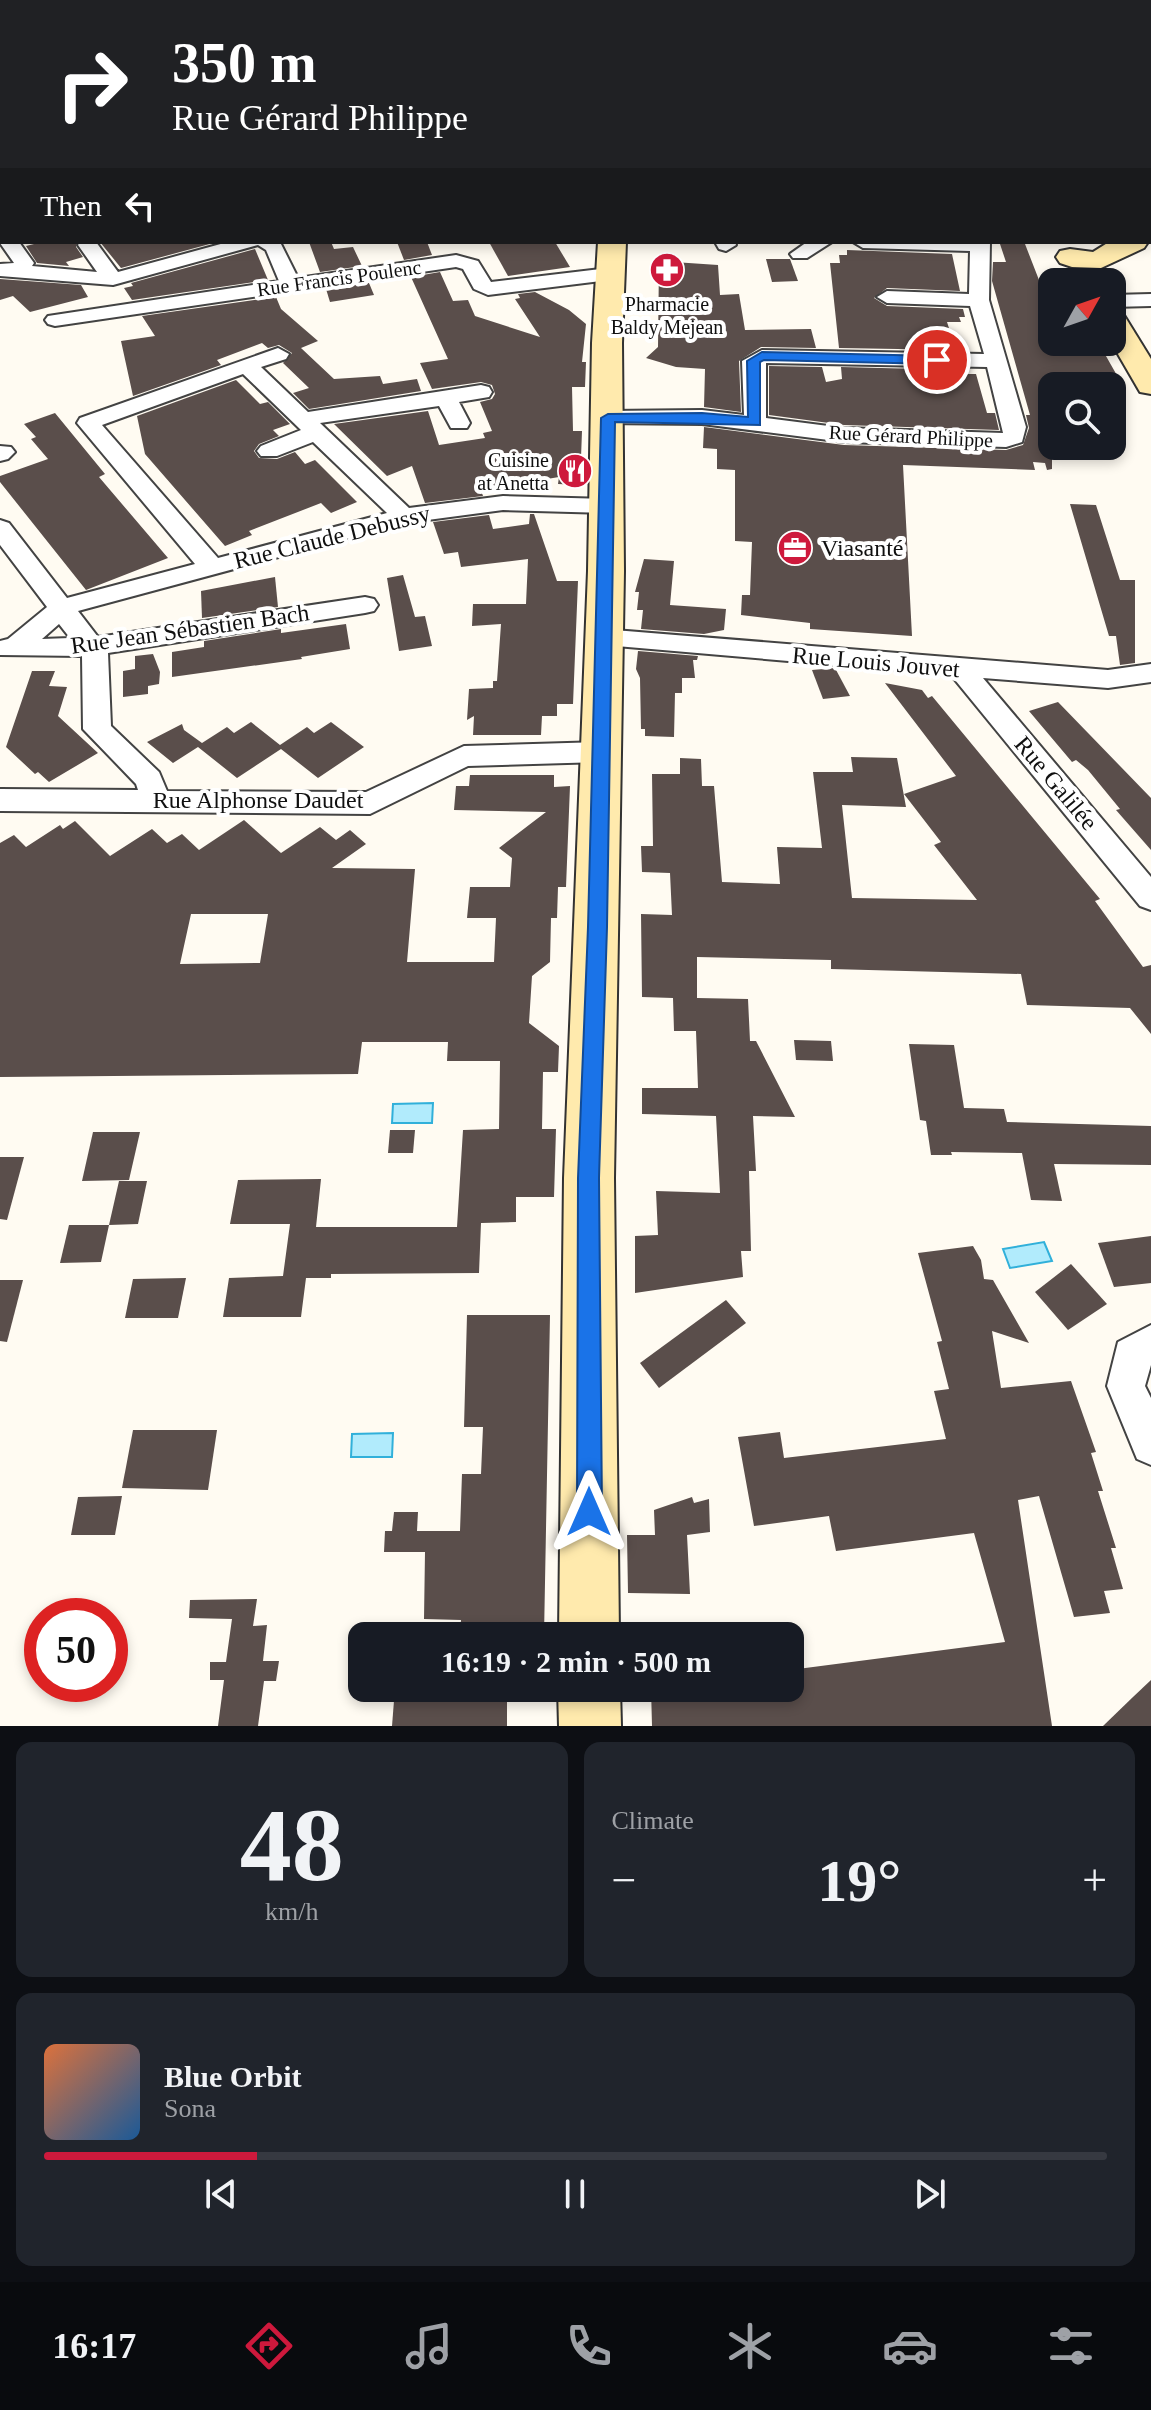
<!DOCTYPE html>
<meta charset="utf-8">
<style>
body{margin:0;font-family:"Times New Roman",serif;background:#20242c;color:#f1f3f6;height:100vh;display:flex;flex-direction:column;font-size:30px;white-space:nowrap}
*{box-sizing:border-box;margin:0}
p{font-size:26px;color:#9ea1a6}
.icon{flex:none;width:44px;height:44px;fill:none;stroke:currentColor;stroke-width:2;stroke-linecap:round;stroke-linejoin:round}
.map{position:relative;height:1726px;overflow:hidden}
.details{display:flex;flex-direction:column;gap:16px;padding:16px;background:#0d0f14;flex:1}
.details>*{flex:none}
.guide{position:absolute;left:0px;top:0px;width:1152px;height:244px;box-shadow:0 4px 12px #0003;background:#202124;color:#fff;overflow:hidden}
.needle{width:52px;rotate:50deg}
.buttons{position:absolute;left:1038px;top:268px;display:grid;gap:16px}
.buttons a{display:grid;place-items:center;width:88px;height:88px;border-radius:16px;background:#171b24;box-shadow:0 4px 12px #0003;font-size:40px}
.speed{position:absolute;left:24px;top:1598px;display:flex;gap:16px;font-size:40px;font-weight:700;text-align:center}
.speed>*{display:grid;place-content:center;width:104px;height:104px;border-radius:50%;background:#171b24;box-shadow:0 4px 12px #0003;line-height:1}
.speed .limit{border:12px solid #d22;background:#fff;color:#111}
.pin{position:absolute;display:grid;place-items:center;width:68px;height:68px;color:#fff;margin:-34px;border:4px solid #fff;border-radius:50%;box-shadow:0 2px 8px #0007}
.me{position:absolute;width:88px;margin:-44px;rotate:0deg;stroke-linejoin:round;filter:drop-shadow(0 0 6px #0008)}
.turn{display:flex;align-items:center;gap:28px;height:168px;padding:0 40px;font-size:36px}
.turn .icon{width:104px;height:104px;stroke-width:2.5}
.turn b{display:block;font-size:56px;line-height:68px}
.then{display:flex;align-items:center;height:76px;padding:0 40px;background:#0003;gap:16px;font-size:30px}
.big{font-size:60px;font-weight:600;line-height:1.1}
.details .card{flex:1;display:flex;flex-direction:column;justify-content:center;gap:12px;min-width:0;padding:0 28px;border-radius:16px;background:#20242c}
.details .dial{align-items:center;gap:0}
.dial b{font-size:104px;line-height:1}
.song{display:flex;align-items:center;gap:24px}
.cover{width:96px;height:96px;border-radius:12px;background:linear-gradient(135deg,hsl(20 70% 55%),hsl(210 70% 35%))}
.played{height:8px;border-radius:4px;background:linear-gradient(90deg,#ce193c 20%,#363941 20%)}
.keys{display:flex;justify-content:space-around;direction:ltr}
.heat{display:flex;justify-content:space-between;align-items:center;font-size:44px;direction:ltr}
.details .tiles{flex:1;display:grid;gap:16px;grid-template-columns:1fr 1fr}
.card:last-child{grid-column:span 2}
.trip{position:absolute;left:348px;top:1622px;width:456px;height:80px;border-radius:16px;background:#171b24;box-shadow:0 4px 12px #0003;font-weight:600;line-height:80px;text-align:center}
.tabs{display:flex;height:128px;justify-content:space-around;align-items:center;background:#090b0e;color:#9ea1a6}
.tabs .icon{width:56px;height:56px}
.tabs .on{color:#ce193c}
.tabs b{font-size:36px;color:#f1f3f6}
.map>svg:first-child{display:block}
.water{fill:#b1ebfc;stroke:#31b0da;stroke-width:2}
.building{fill:#5a4e4b;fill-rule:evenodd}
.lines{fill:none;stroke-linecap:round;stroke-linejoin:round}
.street-casing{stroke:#434343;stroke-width:4}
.secondary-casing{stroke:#323232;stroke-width:4}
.street{fill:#fff;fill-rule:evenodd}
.secondary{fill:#ffeaad;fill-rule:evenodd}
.route{fill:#1a73e8;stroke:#114b97;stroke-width:2}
.labels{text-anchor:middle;stroke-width:8;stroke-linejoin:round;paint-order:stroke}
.far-street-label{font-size:20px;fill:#101010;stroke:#fff}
.far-poi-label{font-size:20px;fill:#101010;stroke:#fff}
.street-label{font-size:24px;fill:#101010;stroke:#fff}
.poi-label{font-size:24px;fill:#101010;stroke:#fff;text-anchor:start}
</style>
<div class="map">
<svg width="1151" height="1726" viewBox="0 0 1151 1726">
<rect width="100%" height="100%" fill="#fffbf2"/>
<g class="water">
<path d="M433 1103 432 1123H392L393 1104Z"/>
<path d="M1044 1242 1052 1261 1010 1268 1003 1249Z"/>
<path d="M393 1433 392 1457H351L352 1434Z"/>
</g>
<g class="building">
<path d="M42 242H76V247L83 257 66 262 69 266 37 263 26 246Z"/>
<path d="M100 242H217L121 268Z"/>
<path d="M309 242H331L334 249 353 247 362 266 320 272Z"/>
<path d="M397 242H427L432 255 404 260Z"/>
<path d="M489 242H555L570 267 508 276Z"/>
<path d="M1000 244H1025L1039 280 1052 282V342H1098L1123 386H1049L1052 394V469L1047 470 1045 463 1033 462 1035 470 903 465 912 636 810 629V623L741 615 742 595H750L752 542 735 541V470L717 469V449L703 448 704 427 844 445 1006 450 1023 445 1029 428 1026 415H1030L992 281 993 262H1006Z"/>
<path d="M255 249 268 280 132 300 124 288 133 286 131 283Z"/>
<path d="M847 250 952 254 960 291 887 288 874 298 887 306 963 309 965 317H959L961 322H947L956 350 839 348 830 263H840L839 255H847Z"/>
<path d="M766 259H790L798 281 772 282Z"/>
<path d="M659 261 718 265 720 295 739 294 745 330 811 329 816 348 761 347 739 361 741 412 704 407 705 369 676 367 646 358 658 347Z"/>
<path d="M440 272 453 301 468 300 475 316 540 337 515 299 520 298 518 294 535 292 569 310 586 324 582 362H586L585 387H572L573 431H582L580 485 558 484 559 477 481 490 483 496 425 503 412 466 387 476 334 424 428 411 439 445 485 438 483 433 492 431 480 402 492 399 495 394 492 385 481 382 432 389 420 363 448 359 411 277Z"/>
<path d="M0 279 81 285 88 297 30 312 13 296 0 300Z"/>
<path d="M369 283 374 295 330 302 326 289Z"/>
<path d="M276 297 281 309 318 341 301 348 334 379 380 376 383 384 417 379 421 391 309 409 293 393 309 388 283 363 292 353 279 345 268 348 262 343 217 360 221 365 133 396 121 341 155 336 142 316Z"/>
<path d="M769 366 822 367 826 382 842 379 841 367 962 370 964 374H976L987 413H995L999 430 844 425 769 415Z"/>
<path d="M236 380 260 404 268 402 290 424 273 430 279 436 259 444 254 451 259 458 277 459 295 452 305 464 315 460 357 502 331 513 321 503 249 531 252 535 225 546 145 454 137 416Z"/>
<path d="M55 413 105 474 99 477 168 558 86 590 0 482V476L48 459 31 439 36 437 24 424Z"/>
<path d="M1070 504 1096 505 1120 580H1135V663L1120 665 1116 636H1109Z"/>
<path d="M530 514H534L557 581H578L573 704H557V716H542L541 735H473L474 716 467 720 469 689 493 688V681H497L501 624 472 626 473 604H526L528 559 461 567 458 552 444 554 433 522 489 515 493 529 529 524Z"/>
<path d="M644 559 674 561 670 605 726 609 724 630 704 634 641 629 643 610H637L639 592H635Z"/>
<path d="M403 575 415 617 425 616 432 646 399 651 387 578Z"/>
<path d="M275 577 278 607 202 618 201 591Z"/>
<path d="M346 624 350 649 301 657 302 659 172 677V652L204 647V641L281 629V633Z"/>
<path d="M638 651 698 656 697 660H693L695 678H682V693H675L674 737 645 736V729H641L640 678 636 669Z"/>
<path d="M153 654 160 672 159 684 148 686V694L123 697V671L135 669V656Z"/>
<path d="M835 668 850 696 823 699 812 670Z"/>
<path d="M32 671H55L49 686 67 687 58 716 98 753 49 782 38 772 35 774 6 747Z"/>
<path d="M885 683 922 690 928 698 932 696 1100 899 1095 901 1143 967 1151 965V1034L1130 1008 1027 1005 1021 974 831 969V960L697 957V998L748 999 750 1041H756L795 1117 753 1116 756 1171H749L751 1251H741L743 1277 635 1293V1236L658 1235 656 1191 720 1193 716 1116 642 1114V1088H698L696 1031H674L673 998 642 997 641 914 672 915 670 873 642 872 641 846H653L652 774H680V758L701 759 702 786H714L722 882 780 884 777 847 822 848 813 772H853L851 757 897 758 906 807 842 805 852 898 977 900 934 845 941 842 904 794 956 776Z"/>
<path d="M1058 702 1151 798V850L1116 810 1120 809 1088 770 1076 760 1072 762 1029 711Z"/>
<path d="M251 722 280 745 307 727 314 733 331 722 364 747 318 778 281 749 237 778 198 747 173 763 147 742 182 724 184 730 202 743 227 727 234 733Z"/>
<path d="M470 775H554V787L570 786 566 887H558L557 918H551L550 962 532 976 529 1023 559 1046 558 1072H543L542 1129H556L554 1197H516V1222L481 1223 479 1273 331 1274V1278H306L301 1317H223L229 1278 283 1276 290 1224H230L238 1180 321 1179 316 1227H457L463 1130 499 1129 500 1061H447L448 1042H362L358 1074 0 1077V843L14 835 26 847 60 825 63 829 75 821 110 856 152 829 167 843 182 834 199 850 244 820 281 853 320 827 336 840 350 830 366 844 332 868 415 869 407 962H494L496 918H467L470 887H510L512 858 499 848 546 812 454 810 456 786H469ZM191 914H268L260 963 180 964Z"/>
<path d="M794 1040 831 1041 833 1061 796 1060Z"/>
<path d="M909 1044 954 1045 964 1108 1004 1109 1007 1122 1151 1126V1165L1054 1164 1062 1201 1031 1200 1022 1153 951 1152 952 1155H931L926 1121 920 1120Z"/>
<path d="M390 1130H415L413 1153H388Z"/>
<path d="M93 1132H140L129 1180 82 1181Z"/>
<path d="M0 1157H24L7 1220 0 1219Z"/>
<path d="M119 1181H147L138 1224 109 1225Z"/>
<path d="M69 1225H109L101 1262 60 1263Z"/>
<path d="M1151 1236V1283L1114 1287 1098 1243Z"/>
<path d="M973 1246 981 1260 984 1279 993 1280 1029 1343 992 1331 1001 1388 1071 1381 1096 1452 1091 1453 1103 1491H1098L1116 1548H1111L1123 1589 1104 1591 1110 1613 1074 1617 1039 1496 1018 1500 1052 1726H652L651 1688H790V1670L1005 1642 974 1533 836 1551 829 1516 754 1526 738 1437 780 1432 784 1458 946 1439 934 1391 949 1389 937 1342 942 1341 918 1253Z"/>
<path d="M1071 1264 1107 1304 1068 1330 1035 1292Z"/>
<path d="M186 1278 178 1318H125L133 1279Z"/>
<path d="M0 1280H23L7 1342 0 1341Z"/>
<path d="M726 1300 746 1323 659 1388 640 1363Z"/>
<path d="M467 1315H550L544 1636H460L461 1620 424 1619 425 1552H384L385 1531H392L394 1512H418L417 1531H460L462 1474H481L483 1427H464Z"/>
<path d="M133 1430H217L208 1490 122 1488Z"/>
<path d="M122 1496 115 1535H71L78 1497Z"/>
<path d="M692 1497 694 1503 709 1499 710 1532 687 1535 690 1594 628 1593 627 1535H655L654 1510Z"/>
<path d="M257 1599 253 1626 267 1625 263 1661H279L276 1681H264L258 1726H218L224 1680H210V1662H226L232 1619 189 1618 190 1600Z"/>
<path d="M1151 1680V1726H1103L1133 1697Z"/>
<path d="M395 1688H507V1726H392Z"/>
</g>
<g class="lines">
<g class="street-casing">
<g id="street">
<rect x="90" y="0" width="16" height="2"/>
<path d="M221 0H238L240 2H223Z"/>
<path d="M376 0H393L395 2H378Z"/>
<path d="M808 0H824L825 2H809Z"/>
<rect x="979" y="0" width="16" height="2"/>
<rect x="1150" y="17" width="1" height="10"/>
<rect x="0" y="49" width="2" height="10"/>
<path d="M0 98H2L0 110Z"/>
<rect x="0" y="145" width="2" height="10"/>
<path d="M2 238V242H19L34 263 32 266 97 272 78 245 80 242H96L118 272 228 242H280L298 278 456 255 478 261 491 282 609 268 619 274 609 280 488 295 474 289 463 269 456 267 55 326 48 324 45 320 48 316 279 281 266 250 258 245 113 285 0 276V264L14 263 0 243Z"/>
<path d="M715 242H735L736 245 726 251 719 249Z"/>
<path d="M807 242H832L807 258H793L790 254Z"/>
<path d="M853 242H990L989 300 1026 427 1022 442 1006 447 844 442 702 424 600 423 597 418 600 413 608 411 702 410 744 415 742 361 762 350 984 354 970 306 887 303 877 297 887 291 969 294 970 251 863 248ZM766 363 987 367 1003 433 844 428 766 418Z"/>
<path d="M1151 294V306L1112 307V295Z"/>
<path d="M278 348 289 354 286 359 261 367 308 412 481 385 489 387 492 392 489 397 459 402 470 423 467 428H451L439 406 320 423 409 508 503 496 607 499 615 501 619 506 615 511 607 513 503 510 405 523 78 611 98 637 365 597 374 599 378 605 374 611 365 613 108 653 111 726 159 772 167 791 366 792 464 746 601 742 611 745 615 752 611 759 601 762 468 766 370 814 0 811V789L138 790 136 784 83 729 82 656 0 655V641L8 639 47 607 0 545V520L9 523 67 598 195 564 77 423 80 418ZM243 374 301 430 261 446 257 451 261 456H277L313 442 387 513 218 558 102 425ZM59 624 70 638 42 639Z"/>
<path d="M0 446 11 447 15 452 8 459 0 461Z"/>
<path d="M602 629 1108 670 1151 664V682L1108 688 983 678 1151 877V910L1140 906 951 675 593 644 589 638 593 632Z"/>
<path d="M1151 1325V1365L1145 1386 1151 1398V1465L1137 1459 1107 1386 1118 1342Z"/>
</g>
</g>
<g class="secondary-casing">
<g id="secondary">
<rect x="608" y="0" width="22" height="2"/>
<path d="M598 242H626L622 343 624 571 614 1178 619 1636H559L564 1178 588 571 592 343Z"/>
<path d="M1109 242H1148L1144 248 1101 268 1072 267 1060 263 1056 257 1060 251 1070 249 1093 252Z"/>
<path d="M1112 309 1122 312 1151 359V394L1140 392 1111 342Z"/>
<path d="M558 1688H620L621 1726H559Z"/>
</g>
</g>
<use href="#street" class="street"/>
<use href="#secondary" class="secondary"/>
</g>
<path class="route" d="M762 352 937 356 944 360 937 364 764 360 760 362V425L615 422 607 927 599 1178 602 1512 598 1521 589 1524 580 1521 577 1512 578 1178 588 927 601 418 608 414 702 413 748 417 747 361Z"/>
<defs>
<g id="pharmacy-disc" transform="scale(1.8)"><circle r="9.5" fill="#ce193c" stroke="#fff"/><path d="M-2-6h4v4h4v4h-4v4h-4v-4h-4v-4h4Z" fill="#fff"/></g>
<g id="restaurant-disc" transform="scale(1.8)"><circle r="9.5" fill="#ce193c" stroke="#fff"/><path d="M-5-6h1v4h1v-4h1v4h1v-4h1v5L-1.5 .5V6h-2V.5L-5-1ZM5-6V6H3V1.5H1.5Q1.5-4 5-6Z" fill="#fff"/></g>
<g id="office-disc" transform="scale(1.8)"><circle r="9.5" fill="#ce193c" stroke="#fff"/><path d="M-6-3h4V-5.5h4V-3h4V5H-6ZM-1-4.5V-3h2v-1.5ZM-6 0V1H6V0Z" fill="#fff"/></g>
</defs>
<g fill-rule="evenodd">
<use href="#pharmacy-disc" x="667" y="270"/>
<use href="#restaurant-disc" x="575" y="471"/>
<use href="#office-disc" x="795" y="548"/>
</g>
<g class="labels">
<g class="far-street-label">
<text transform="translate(339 278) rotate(-8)" y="7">Rue Francis Poulenc</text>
<text transform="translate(911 436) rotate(3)" y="7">Rue Gérard Philippe</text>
</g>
<g class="far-poi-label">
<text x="667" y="311">Pharmacie<tspan x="667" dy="23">Baldy Mejean</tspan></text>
<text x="549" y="467" text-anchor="end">Cuisine<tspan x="549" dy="23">at Anetta</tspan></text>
</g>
<g class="street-label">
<text transform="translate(332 537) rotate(-14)" y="8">Rue Claude Debussy</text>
<text transform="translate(190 629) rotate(-8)" y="8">Rue Jean Sébastien Bach</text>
<text transform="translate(876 662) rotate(5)" y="8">Rue Louis Jouvet</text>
<text transform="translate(1056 783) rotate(50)" y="8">Rue Galilée</text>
<text x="258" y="808">Rue Alphonse Daudet</text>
</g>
<g class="poi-label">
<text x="821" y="556">Viasanté</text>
</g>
</g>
</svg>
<div class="buttons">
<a><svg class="needle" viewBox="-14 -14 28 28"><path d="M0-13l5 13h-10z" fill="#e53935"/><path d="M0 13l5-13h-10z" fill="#9ea1a6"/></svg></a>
<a><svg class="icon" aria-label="search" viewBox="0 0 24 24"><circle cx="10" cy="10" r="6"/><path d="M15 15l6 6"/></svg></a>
</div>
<div class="speed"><div class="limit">50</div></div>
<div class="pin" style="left:937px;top:360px;background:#d93025"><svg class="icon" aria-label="arrive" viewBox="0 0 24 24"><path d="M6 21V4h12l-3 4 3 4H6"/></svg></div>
<svg class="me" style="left:589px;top:1512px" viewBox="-20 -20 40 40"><path d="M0-17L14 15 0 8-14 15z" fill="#1a73e8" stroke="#fff" stroke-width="4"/></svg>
<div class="trip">16:19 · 2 min · 500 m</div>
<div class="guide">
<div class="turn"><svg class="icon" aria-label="right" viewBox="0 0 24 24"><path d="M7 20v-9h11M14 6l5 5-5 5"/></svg><div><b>350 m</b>Rue Gérard Philippe</div></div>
<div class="then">Then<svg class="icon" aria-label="left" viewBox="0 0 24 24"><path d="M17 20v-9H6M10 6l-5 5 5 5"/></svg></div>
</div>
</div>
<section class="details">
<div class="tiles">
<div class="card dial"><b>48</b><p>km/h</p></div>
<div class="card"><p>Climate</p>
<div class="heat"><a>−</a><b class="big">19°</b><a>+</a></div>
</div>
<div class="card">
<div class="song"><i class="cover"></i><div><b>Blue Orbit</b><p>Sona</p></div></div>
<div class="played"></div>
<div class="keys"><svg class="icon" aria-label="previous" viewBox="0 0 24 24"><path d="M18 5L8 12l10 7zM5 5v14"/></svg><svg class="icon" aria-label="pause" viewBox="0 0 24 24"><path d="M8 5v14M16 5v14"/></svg><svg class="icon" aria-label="next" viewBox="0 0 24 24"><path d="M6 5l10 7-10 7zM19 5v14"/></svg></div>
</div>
</div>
</section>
<nav class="tabs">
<b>16:17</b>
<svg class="icon on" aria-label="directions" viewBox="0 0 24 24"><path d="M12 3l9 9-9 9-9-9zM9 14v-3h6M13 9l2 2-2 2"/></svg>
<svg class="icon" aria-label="music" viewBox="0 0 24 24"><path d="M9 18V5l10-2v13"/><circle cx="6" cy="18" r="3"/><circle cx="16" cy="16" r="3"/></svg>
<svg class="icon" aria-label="phone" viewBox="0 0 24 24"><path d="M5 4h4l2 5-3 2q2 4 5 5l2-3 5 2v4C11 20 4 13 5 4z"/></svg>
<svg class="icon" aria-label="climate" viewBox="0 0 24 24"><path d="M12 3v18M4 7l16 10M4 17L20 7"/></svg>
<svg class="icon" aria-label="car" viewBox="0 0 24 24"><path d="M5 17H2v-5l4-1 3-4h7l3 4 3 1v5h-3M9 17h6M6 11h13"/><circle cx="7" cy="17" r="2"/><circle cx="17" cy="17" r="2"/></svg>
<svg class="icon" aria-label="filters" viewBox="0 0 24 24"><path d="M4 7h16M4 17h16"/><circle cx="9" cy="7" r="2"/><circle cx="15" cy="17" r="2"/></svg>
</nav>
